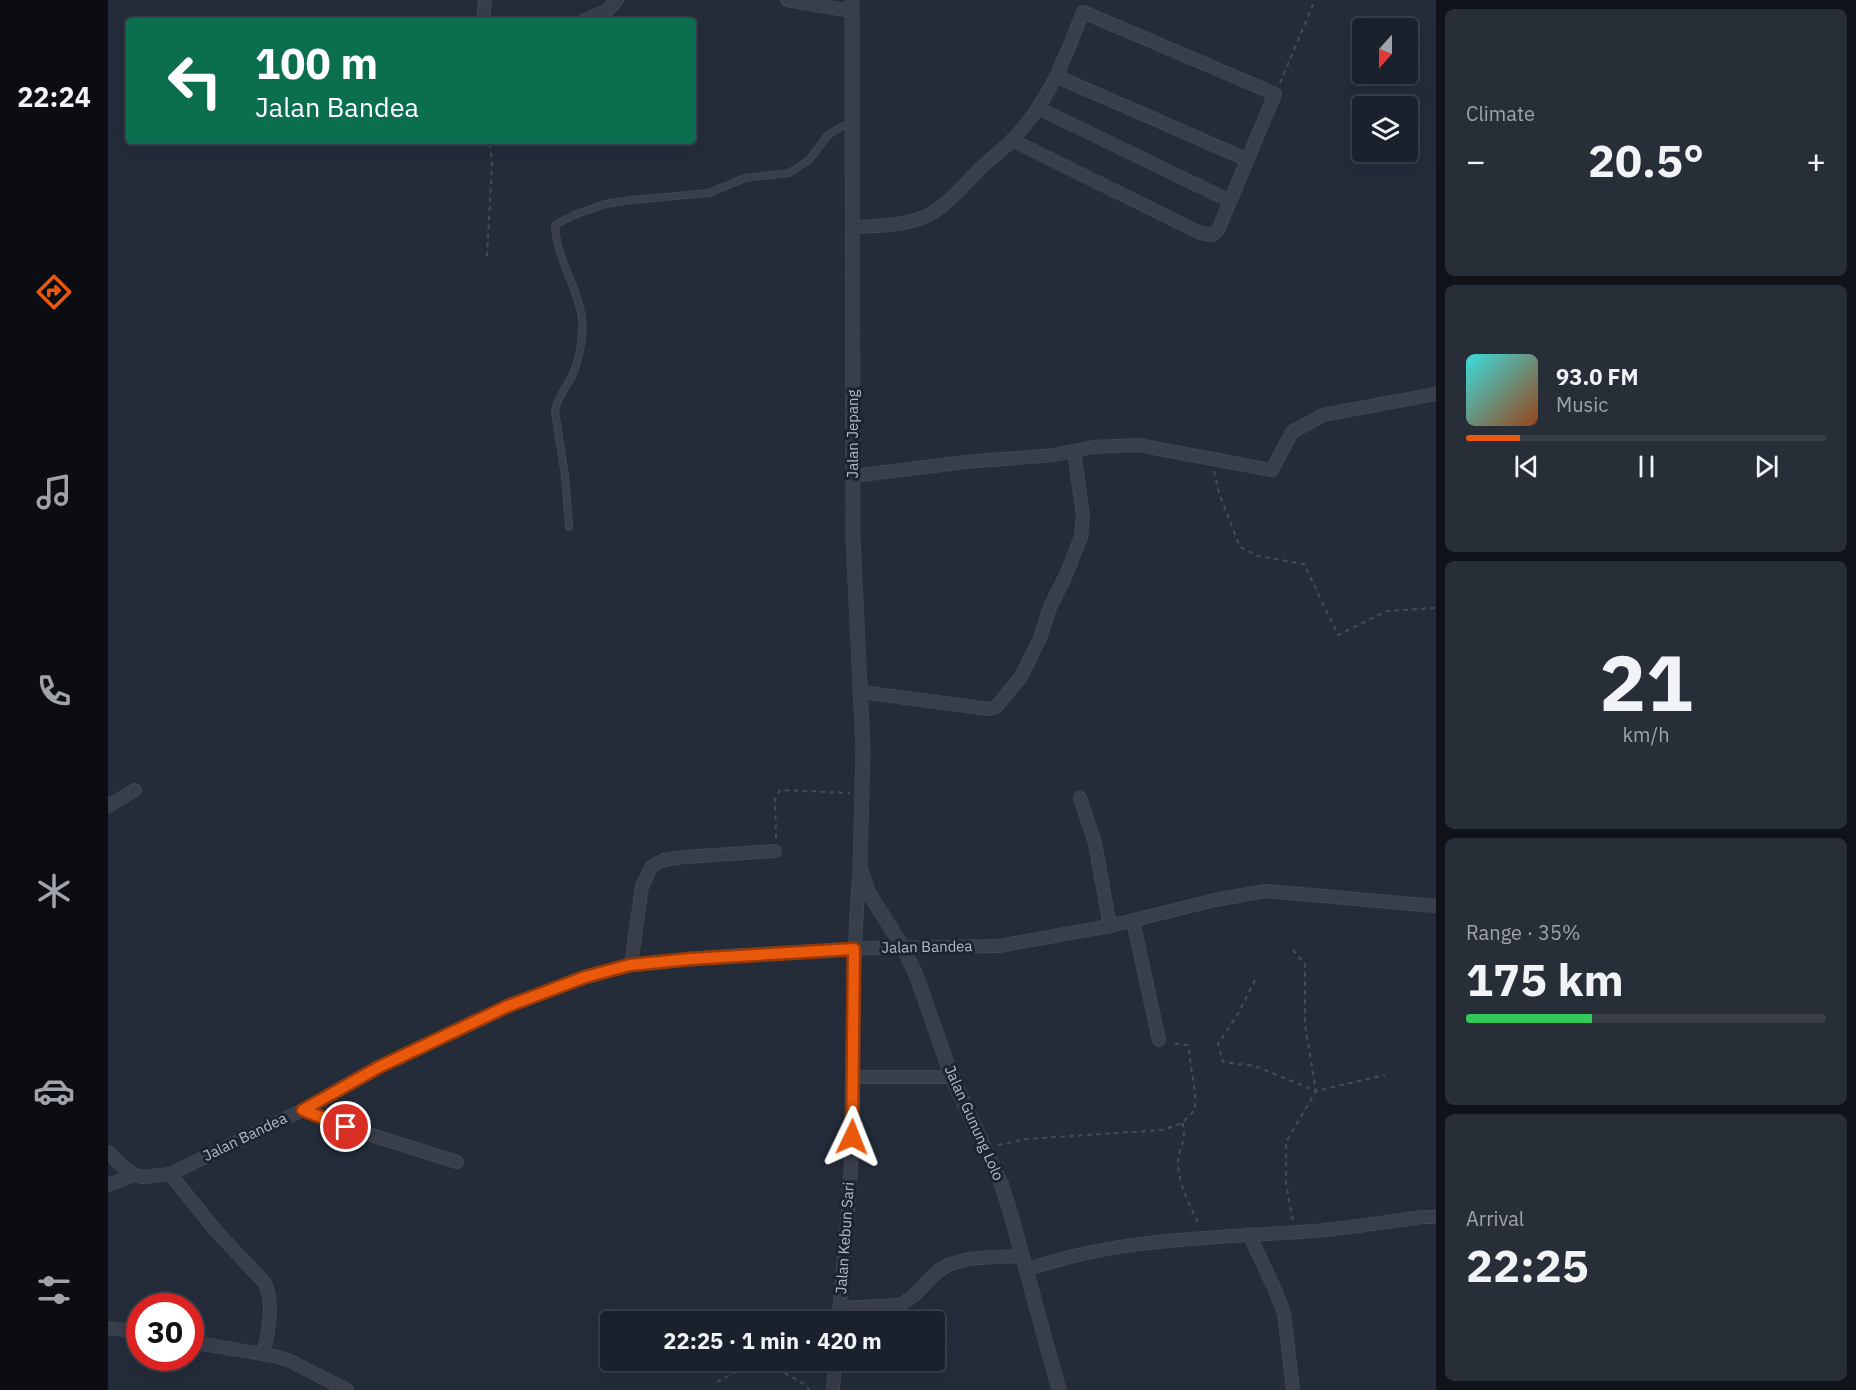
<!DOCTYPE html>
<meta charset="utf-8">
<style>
body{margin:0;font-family:"IBM Plex Sans",sans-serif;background:#282e38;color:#f1f3f6;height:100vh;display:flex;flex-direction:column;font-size:22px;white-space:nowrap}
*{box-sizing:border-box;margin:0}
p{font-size:20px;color:#a0a3a9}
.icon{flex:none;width:33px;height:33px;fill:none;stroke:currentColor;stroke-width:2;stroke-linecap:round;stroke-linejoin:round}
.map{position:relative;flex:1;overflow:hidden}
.side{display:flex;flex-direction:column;gap:9px;padding:9px;background:#0f1218;width:420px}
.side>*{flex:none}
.top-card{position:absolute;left:18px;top:18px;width:570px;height:126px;border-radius:6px;box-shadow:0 6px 24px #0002,0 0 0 2px #393e48;background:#0b6e4f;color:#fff;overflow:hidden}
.needle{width:39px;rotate:201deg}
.buttons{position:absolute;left:1244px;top:18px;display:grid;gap:12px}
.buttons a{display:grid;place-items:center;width:66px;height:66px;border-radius:6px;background:#1b212c;box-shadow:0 6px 24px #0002,0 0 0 2px #393e48;font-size:30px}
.speed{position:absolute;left:18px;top:1293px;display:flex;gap:12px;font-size:30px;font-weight:700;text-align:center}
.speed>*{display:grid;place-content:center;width:78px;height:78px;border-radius:50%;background:#1b212c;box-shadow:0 6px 24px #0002,0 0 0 2px #393e48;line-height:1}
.speed .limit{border:9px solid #d22;background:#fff;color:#111}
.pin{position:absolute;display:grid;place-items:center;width:51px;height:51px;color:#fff;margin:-26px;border:3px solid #fff;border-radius:50%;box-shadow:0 2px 6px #0007}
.me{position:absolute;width:66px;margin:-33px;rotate:2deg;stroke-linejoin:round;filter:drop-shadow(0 0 4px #0008)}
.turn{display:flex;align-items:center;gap:21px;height:126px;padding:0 30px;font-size:27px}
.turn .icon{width:78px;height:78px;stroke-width:2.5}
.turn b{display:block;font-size:42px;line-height:51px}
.big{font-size:45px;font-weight:700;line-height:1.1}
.side .tile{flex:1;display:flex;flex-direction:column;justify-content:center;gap:9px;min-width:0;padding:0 21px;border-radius:9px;background:#282e38}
.side .dial{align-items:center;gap:0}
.dial b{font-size:78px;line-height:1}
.song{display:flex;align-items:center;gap:18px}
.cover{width:72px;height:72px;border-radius:9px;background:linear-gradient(135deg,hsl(180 70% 55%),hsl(20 70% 35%))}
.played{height:6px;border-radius:3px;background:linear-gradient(90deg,#ea580c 15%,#393e48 15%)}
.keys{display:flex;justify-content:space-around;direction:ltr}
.heat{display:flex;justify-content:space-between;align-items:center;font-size:33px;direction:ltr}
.charge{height:9px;border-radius:4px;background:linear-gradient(90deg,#34c759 35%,#393e48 0)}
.trip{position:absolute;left:492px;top:1311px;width:345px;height:60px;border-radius:6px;background:#1b212c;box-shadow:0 6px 24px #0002,0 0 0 2px #393e48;font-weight:700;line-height:60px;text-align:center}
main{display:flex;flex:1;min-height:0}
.tab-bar{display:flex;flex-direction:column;width:108px;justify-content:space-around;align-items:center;background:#0b0d12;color:#a0a3a9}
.tab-bar .icon{width:42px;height:42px}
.tab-bar .active{color:#ea580c}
.tab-bar b{font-size:27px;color:#f1f3f6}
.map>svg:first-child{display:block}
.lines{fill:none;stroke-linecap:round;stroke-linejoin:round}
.service-casing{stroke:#414753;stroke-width:8}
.minor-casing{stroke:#414753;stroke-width:14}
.tertiary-casing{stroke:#414753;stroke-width:15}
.path{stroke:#3f5153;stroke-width:2;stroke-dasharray:4.5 4.5;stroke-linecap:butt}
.service{stroke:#383e4a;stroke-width:6}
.minor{stroke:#383e4a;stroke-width:12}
.tertiary{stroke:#383e4a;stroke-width:14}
.route-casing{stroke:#983908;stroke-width:15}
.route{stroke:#ea580c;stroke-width:10}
.labels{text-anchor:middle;stroke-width:6;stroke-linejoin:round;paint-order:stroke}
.street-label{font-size:15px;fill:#b3b9c6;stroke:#1d232f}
</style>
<main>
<nav class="tab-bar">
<b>22:24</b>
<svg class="icon active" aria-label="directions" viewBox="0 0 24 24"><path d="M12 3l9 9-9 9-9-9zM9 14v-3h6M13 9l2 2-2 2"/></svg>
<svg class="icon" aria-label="music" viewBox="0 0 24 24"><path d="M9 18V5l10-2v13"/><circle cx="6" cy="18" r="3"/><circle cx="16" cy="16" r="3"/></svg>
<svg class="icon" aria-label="phone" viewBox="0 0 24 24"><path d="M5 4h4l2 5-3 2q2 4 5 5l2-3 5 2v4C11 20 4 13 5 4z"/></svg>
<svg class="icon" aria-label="climate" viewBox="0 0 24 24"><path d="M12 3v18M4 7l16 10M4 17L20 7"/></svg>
<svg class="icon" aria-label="car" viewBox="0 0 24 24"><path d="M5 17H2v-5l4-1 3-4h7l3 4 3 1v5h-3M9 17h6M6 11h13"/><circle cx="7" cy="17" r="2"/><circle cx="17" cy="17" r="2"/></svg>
<svg class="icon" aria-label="filters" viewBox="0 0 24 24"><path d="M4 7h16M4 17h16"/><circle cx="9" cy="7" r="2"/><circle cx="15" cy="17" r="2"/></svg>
</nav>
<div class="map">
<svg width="1328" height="1390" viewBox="0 0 1328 1390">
<rect width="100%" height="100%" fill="#242c3a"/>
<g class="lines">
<g class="service-casing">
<path id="service" d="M461 527 457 476 447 411C449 398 457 389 463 378 471 361 476 337 474 319 470 286 448 259 447 225L466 215 497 204 524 200 601 193 637 178 681 173 701 160 720 135 733 127 744 123"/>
</g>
<g class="minor-casing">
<g id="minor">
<path d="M679 0 743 11"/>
<path d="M375 21 377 0"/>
<path d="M475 21 500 10 509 0"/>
<path d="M950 77 1140 160"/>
<path d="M930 108 1122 201"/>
<path d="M744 227C768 226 795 226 816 217 837 208 853 188 868 173 880 160 894 151 905 139 941 102 957 58 975 12L1167 94 1110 230 1104 235 1092 233 904 140"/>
<path d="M966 451 985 447 1030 445 1164 470 1184 432 1215 415 1328 394"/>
<path d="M745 476 858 462 946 455 966 451 975 516 973 537 958 575 942 607 932 638 913 677 888 707 881 709 753 692"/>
<path d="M972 798 987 843 1002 926"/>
<path d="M0 806 27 790"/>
<path d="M1025 921 1051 1040"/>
<path d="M523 965 534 886 544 866 556 860 576 857 667 851"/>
<path d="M744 1077H844"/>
<path d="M195 1110 238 1127 349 1162"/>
<path d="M0 1152 14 1166 27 1175 35 1177 62 1174 195 1110 271 1067 400 1006 477 977 523 965 602 957 765 948 891 946 1002 926 1107 900 1158 891 1328 906"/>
<path d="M62 1174 108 1231 157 1283C166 1304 161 1332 155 1354"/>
<path d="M0 1185 27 1175"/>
<path d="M1141 1234 1167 1290 1176 1313 1185 1390"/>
<path d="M918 1270C1011 1237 1109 1238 1206 1231 1242 1228 1278 1222 1314 1217H1328"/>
<path d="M732 1308 790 1305C811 1298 820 1274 840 1265 862 1256 891 1257 914 1256"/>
<path d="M730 1322C737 1247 745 1172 745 1097 745 1021 745 944 752 868"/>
<path d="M0 1328 32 1332"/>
<path d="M82 1342 166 1356 180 1360 239 1390"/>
<path d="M725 1390 727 1360"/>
</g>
</g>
<g class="tertiary-casing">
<path id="tertiary" d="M744 0 745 539 755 749 752 867 761 893 794 946 807 972 844 1077 894 1186 902 1211 951 1390"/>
</g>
<g class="path">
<path d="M1172 83 1207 0"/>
<path d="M379 256 384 165 382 141"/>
<path d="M1106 471 1111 493 1132 547 1150 556 1196 564 1230 635 1279 611 1328 608"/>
<path d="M668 838 667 799 672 790 742 793"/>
<path d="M1147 980 1130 1014 1110 1044 1115 1062 1147 1066 1208 1091 1197 1025V964L1183 948"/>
<path d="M1074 1123C1080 1137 1070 1149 1070 1164 1071 1186 1082 1205 1091 1225"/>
<path d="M890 1145 918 1139 1055 1130 1074 1123 1087 1110V1094L1080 1045 1064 1043"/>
<path d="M1186 1219 1184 1218 1178 1182V1142L1208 1091 1277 1075"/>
<path d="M653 1360 698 1385 701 1390"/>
<path d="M609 1382 651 1360"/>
</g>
<use href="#service" class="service"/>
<use href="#minor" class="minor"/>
<use href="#tertiary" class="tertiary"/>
</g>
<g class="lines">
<g class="route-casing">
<path id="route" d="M238 1127 195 1110 271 1067 400 1006 477 977 522 965 582 959 746 949 744 1137"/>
</g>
<use href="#route" class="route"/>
</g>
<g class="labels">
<g class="street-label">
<text transform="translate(745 434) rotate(-90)" y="5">Jalan Jepang</text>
<text transform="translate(819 947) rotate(-1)" y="5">Jalan Bandea</text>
<text transform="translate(866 1123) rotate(66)" y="5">Jalan Gunung Lolo</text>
<text transform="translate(137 1137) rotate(-26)" y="5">Jalan Bandea</text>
<text transform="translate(737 1238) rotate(-86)" y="5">Jalan Kebun Sari</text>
</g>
</g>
</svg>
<div class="buttons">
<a><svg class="needle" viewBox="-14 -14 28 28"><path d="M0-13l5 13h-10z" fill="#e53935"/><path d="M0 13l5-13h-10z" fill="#a0a3a9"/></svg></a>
<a><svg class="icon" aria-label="layers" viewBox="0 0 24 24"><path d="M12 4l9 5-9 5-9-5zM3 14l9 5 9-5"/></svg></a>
</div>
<div class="speed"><div class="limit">30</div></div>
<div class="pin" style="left:238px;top:1127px;background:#d93025"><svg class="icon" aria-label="arrive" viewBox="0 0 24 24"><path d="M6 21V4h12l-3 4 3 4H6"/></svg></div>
<svg class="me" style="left:744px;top:1137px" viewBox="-20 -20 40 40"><path d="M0-17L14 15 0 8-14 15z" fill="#ea580c" stroke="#fff" stroke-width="4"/></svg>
<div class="trip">22:25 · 1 min · 420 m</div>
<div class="top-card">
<div class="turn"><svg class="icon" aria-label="left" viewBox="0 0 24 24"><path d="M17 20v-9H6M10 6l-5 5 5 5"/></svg><div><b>100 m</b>Jalan Bandea</div></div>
</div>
</div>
<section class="side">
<div class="tile"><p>Climate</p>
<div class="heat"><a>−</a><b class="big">20.5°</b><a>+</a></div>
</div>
<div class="tile">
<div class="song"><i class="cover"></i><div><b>93.0 FM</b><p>Music</p></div></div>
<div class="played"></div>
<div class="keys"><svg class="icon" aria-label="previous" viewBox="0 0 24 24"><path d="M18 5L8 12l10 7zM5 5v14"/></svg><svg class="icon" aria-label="pause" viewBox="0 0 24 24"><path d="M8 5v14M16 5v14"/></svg><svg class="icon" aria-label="next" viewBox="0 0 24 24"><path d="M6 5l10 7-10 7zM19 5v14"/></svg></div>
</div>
<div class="tile dial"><b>21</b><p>km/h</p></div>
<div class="tile"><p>Range · 35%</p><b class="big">175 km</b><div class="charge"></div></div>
<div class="tile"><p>Arrival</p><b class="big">22:25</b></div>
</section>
</main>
